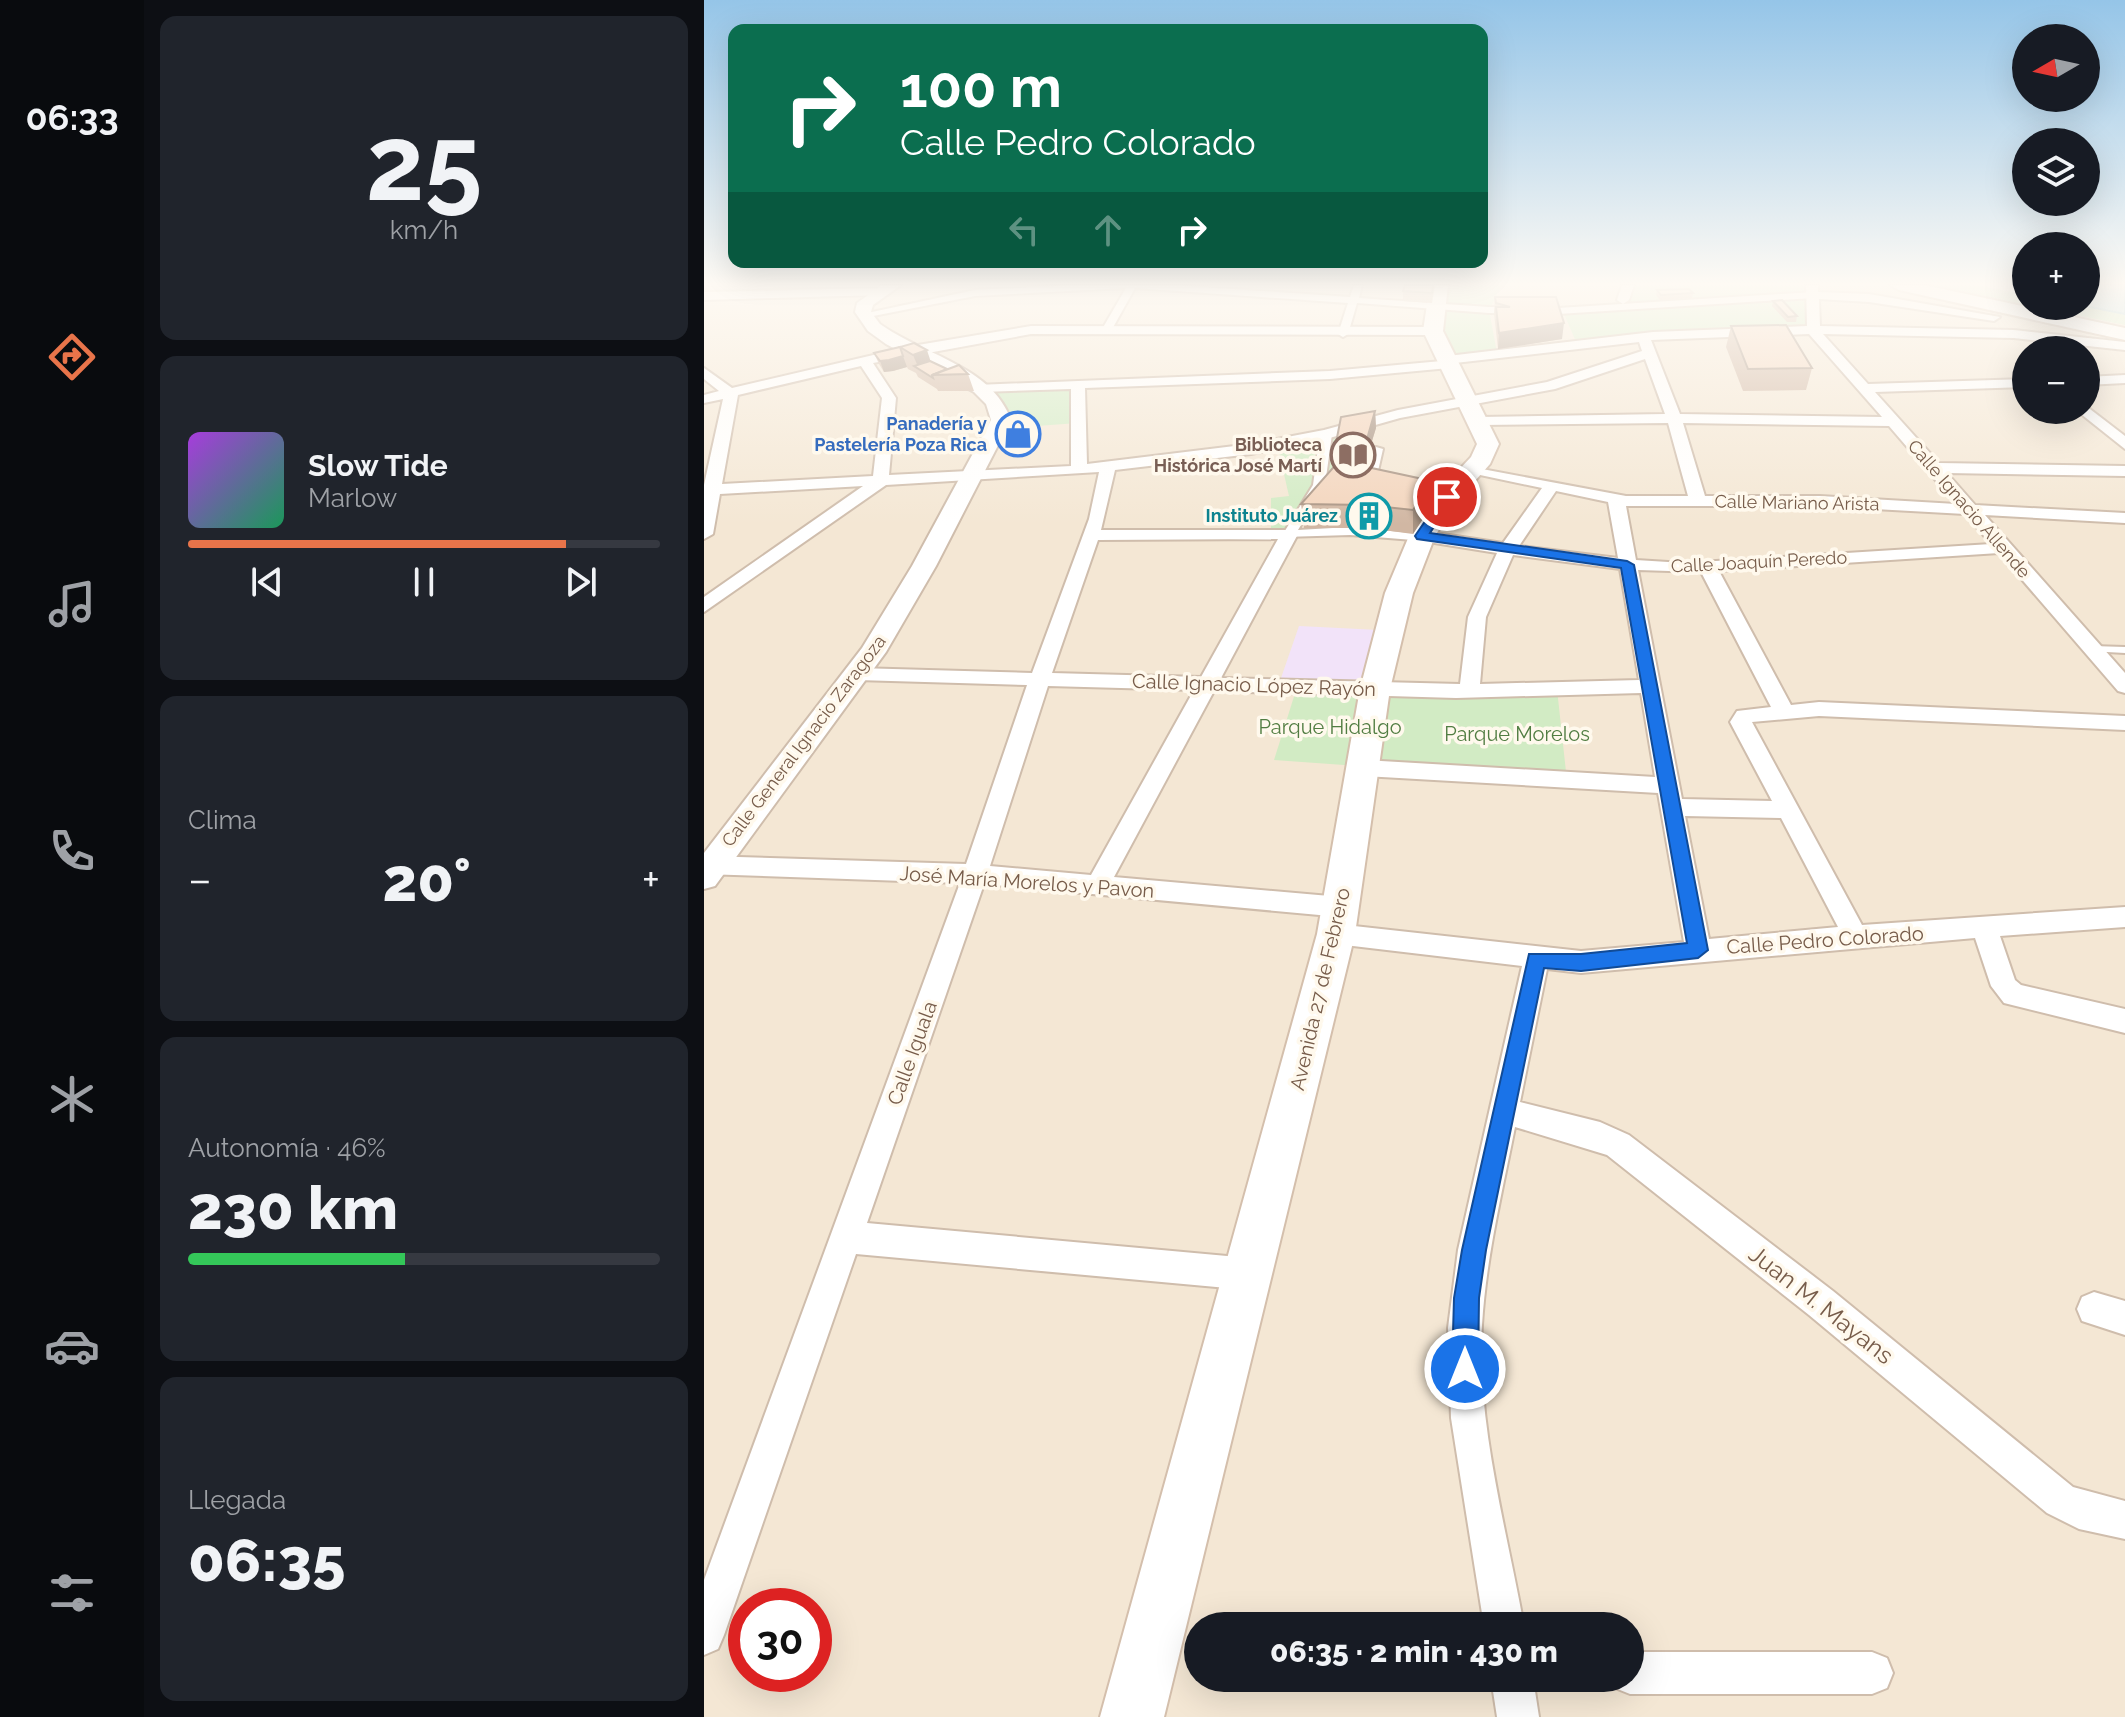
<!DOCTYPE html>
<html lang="es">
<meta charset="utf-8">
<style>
body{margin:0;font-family:Raleway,sans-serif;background:#20242c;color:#f1f3f6;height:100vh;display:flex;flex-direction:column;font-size:30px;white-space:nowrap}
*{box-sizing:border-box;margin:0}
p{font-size:26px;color:#9ea1a6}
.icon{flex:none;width:44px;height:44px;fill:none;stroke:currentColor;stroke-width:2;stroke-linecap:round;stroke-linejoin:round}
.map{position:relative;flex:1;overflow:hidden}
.details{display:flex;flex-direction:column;gap:16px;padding:16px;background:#0d0f14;width:560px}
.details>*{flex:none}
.hud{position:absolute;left:24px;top:24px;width:760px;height:244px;border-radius:16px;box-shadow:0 8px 32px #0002;background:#0b6e4f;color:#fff;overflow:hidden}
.needle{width:52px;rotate:261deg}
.buttons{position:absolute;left:1308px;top:24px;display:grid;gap:16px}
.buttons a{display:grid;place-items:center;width:88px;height:88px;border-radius:50%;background:#171b24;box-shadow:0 8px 32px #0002;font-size:40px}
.speed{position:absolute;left:24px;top:1588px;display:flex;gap:16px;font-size:40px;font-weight:700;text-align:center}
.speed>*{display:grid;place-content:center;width:104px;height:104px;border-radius:50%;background:#171b24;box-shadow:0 8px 32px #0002;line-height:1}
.speed .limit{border:12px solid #d22;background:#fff;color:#111}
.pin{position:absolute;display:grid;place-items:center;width:68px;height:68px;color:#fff;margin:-34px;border:4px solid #fff;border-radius:50%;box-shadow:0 2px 8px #0007}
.me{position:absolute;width:88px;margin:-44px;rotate:0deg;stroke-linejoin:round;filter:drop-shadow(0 0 6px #0008)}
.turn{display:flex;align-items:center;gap:28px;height:168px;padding:0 40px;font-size:36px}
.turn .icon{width:104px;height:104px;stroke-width:2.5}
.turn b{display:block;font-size:56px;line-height:68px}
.lanes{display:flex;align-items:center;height:76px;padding:0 40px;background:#0003;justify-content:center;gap:40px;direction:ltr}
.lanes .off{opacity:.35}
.big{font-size:60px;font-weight:800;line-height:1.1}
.details .tile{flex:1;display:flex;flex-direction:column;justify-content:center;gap:12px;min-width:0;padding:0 28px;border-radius:16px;background:#20242c}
.details .dial{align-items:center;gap:0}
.dial b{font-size:104px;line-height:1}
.song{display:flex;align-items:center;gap:24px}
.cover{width:96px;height:96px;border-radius:12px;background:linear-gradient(135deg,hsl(280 70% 55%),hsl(150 70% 35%))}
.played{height:8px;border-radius:4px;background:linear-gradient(90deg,#e8744a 80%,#363941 80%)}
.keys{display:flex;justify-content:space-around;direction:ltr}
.heat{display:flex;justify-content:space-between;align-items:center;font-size:44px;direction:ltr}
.charge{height:12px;border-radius:6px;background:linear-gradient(90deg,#34c759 46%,#363941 0)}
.trip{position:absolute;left:480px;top:1612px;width:460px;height:80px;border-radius:40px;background:#171b24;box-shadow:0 8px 32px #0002;font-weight:800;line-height:80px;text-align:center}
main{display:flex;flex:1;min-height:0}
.dock{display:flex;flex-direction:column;width:144px;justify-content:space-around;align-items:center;background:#090b0e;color:#9ea1a6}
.dock .icon{width:56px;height:56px}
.dock .current{color:#e8744a}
.dock b{font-size:36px;color:#f1f3f6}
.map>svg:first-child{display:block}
.residential{fill:#f4e7d4;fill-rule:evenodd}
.education{fill:#f2e3f9}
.green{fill:#d2ebc4}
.water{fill:#badee7;stroke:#a0ced9;stroke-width:2}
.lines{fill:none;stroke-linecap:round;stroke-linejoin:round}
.service-casing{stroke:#cfbdac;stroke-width:4}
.pedestrian-casing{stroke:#cfbdac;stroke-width:4}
.minor-casing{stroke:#cfbdac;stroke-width:4}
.tertiary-casing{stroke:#cfbdac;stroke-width:4}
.secondary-casing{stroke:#d4bfac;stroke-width:4}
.service{fill:#fff;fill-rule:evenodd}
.pedestrian{fill:#fff;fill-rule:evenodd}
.minor{fill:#fff;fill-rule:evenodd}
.tertiary{fill:#fff;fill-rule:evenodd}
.secondary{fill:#fff;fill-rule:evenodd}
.wall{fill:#d1b7a3}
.shaded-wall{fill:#aa9584}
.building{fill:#f3d5bd;stroke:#aa9584;stroke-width:2}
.route{fill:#1a73e8;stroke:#114b97;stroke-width:2}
.labels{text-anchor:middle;stroke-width:7;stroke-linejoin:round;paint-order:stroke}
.far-shop-label{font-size:18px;font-weight:bold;fill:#366cbe;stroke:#fff9ed;text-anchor:end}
.far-education-label{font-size:18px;font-weight:bold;fill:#785e54;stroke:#fff9ed;text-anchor:end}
.far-street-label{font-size:18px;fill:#775c4a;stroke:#fff9ed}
.far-culture-label{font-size:18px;font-weight:bold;fill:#0d838f;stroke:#fff9ed;text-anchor:end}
.street-label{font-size:20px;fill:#775c4a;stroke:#fff9ed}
.park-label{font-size:20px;fill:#517d42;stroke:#fff9ed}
.near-street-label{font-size:24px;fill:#775c4a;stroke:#fff9ed}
</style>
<main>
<nav class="dock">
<b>06:33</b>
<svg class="icon current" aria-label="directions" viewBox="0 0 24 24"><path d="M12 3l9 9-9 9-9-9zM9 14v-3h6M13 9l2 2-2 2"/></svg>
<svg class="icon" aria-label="music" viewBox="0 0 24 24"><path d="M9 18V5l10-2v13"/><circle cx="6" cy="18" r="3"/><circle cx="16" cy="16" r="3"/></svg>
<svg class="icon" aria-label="phone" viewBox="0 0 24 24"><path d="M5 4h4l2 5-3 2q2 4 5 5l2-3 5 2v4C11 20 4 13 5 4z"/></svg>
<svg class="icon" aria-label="climate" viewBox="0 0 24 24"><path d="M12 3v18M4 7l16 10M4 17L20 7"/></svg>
<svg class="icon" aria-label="car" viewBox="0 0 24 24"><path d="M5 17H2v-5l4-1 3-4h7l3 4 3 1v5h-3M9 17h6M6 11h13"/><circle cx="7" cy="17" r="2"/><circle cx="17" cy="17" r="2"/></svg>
<svg class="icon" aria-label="filters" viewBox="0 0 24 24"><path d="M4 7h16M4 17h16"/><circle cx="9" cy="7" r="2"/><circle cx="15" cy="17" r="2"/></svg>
</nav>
<section class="details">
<div class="tile dial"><b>25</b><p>km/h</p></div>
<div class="tile">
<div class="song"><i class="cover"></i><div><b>Slow Tide</b><p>Marlow</p></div></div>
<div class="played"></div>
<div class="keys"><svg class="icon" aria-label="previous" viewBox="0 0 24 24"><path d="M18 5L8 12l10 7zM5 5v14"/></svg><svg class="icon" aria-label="pause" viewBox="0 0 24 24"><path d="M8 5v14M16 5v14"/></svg><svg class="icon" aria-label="next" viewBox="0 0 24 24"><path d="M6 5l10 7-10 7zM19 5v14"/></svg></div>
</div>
<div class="tile"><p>Clima</p>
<div class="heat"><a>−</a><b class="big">20°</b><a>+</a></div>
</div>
<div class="tile"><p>Autonomía · 46%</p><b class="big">230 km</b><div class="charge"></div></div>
<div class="tile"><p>Llegada</p><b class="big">06:35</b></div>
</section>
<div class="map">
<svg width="1421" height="1717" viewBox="0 0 1421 1717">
<rect width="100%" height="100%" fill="#fdf5e6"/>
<path class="residential" d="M0 285H1239L1322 300V306H1352L1421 319V1717H0ZM1322 350H1382V410H1322ZM42 1606H110V1674H42ZM494 1626H926V1678H494Z"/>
<path class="education" d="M595 626 675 630 661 683 577 678Z"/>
<g class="green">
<path d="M735 285H798L785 310 793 353 744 360 730 308Z"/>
<path d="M924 285H1108L1110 331 873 344 857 307 919 303Z"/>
<path d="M1223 285H1273L1322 295V305Z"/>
<path d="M1328 306H1381L1421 314V325Z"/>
<path d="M374 383V423L291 429 277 388Z"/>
<path d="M636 433 629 474 588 527 567 530V498L585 496 574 448Z"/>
<path d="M593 687 853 689 863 781 570 760Z"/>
</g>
<path class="water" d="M1382 285H1421V314L1381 306Z"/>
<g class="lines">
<g class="service-casing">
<g id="service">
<path d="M672 447 679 449 674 471 682 481 678 483H675L666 471Z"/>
<path d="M1388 646 1421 647V653L1385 651V647Z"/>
</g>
</g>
<g class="pedestrian-casing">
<g id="pedestrian">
<path d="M373 285H468L646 297 650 285H658L655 298 785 307 854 308 1109 292 1114 295 1109 298 854 314 785 313 653 303 644 334 639 337 634 334 644 303 431 288 407 331 402 334 397 331 422 288 271 296 159 318 154 315 271 290Z"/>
<path d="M622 431 628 434 621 485 594 530 646 527 717 534 722 535V541L646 535 580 537 579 534 609 485 616 434Z"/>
</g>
</g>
<g class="minor-casing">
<g id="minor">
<path d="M918 285H930L925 300 919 304 913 300Z"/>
<path d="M1102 285H1114V292L1165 294 1296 317 1290 321 1165 302 1115 299 1116 326 1310 330 1421 342V350L1310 338 1119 334 1164 384 1322 379V387L1171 392 1235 463 1421 466V476L1243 473 1271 505 1421 513V523L1281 515 1421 673V693L1414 691 1295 553 1015 571 1087 705 1115 702 1421 716V730L1115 716 1048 722 1158 925 1421 907V927L1296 936 1311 980 1317 985 1421 1009V1033L1300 1003 1287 986 1271 938 877 973 843 969 816 1102 896 1122 925 1135 1129 1291 1369 1487 1421 1501V1539L1375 1529 1343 1513 1105 1315 903 1155 811 1127C798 1193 782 1258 778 1325 772 1422 803 1531 820 1626H780L747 1418 744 1328 754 1250 818 966 632 944 623 941 619 934 623 927 632 924 877 951 980 942 954 793 660 776 649 768 660 760 951 777 937 693 752 698 510 691 410 877 637 897 646 900 650 907 646 914 637 917 280 884 163 1223 545 1258 557 1262 561 1274 557 1286 545 1290 152 1254 20 1635 14 1649 0 1655V1580L256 883 0 874V856L262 864 323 685 153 680 143 674 153 668 328 673 385 519 395 472 182 485 0 612V597L159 486 16 494 9 534 0 539V485L19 399 0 403V395L15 391 0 379V368L28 388 208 346 327 326 729 327 735 331 729 335 327 334 169 363 192 398 185 475 367 466V389L277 392 270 388 272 385 626 371 738 361 744 356 949 332 1103 326ZM1105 334 1178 417 976 414 947 340ZM935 342 938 351 843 382 694 410 620 430 547 444 383 464 381 388 626 379 745 368 751 363ZM941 359 961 414 776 417 769 421 776 425 964 423 984 496H922L762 466V472L838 488 799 543 718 531 709 536 718 541 793 553 764 617 756 684 517 678 594 534 591 530H397L411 470 547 454 622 439 696 418 851 389ZM157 366 178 398 169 476 18 484 34 395ZM979 423 1185 426 1252 504 1116 496H1001ZM852 491 904 502 914 558 815 546ZM922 506H1116L1261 514 1287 544 980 563 932 560ZM574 539 497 677 348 673 394 540ZM809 555 916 569 935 680 776 684 782 617ZM934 570 997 572 1067 707 1033 711 1026 722 1068 801 978 799ZM344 686 490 690 387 875 286 866ZM981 816 1077 818 1134 927 1005 939Z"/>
<path d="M181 288V294L177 295 0 300V292Z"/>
<path d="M1421 375V383L1382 385V377Z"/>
<path d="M1382 406 1421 436V449L1372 410H1382Z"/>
<path d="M1390 1292 1421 1301V1335L1378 1321 1373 1309 1378 1297Z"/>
<path d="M926 1652H1168L1183 1658 1189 1673 1183 1688 1168 1694H926L911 1688 908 1678H926Z"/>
<path d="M787 1678H829L835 1717H793Z"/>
</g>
</g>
<g class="tertiary-casing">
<path id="tertiary" d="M178 285H197L169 305 167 312 176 324C219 355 288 366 307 420L232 566 182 652 11 886 0 889V853L158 648 208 566 287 420 282 404 270 392 182 344 164 331 151 312 153 303Z"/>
</g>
<g class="secondary-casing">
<g id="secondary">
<path d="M726 285H744L739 331 795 444 786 464 753 501 731 536 709 593 686 689 651 934 460 1717H396L613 934 656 689 681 593 705 536 734 492 767 457 773 444 719 331Z"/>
<path d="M1186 285H1220L1421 328V340L1195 290Z"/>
</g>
</g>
<use href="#service" class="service"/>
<use href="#pedestrian" class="pedestrian"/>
<use href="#minor" class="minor"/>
<use href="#tertiary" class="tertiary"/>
<use href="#secondary" class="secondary"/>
</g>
<g class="wall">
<path d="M731 285 728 303 699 301V291Z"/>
<path d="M953 290 989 293 988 298 956 300 952 295Z"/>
<path d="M791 297 858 339 794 349 790 313Z"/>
<path d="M1069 301 1093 316 1092 322H1083L1068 306Z"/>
<path d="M1027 326 1108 368 1102 390 1039 391 1022 347Z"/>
<path d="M196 347 243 369 264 374 270 391H234L233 389 214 377 212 373 204 369 203 367 189 371 180 372 175 364 170 353Z"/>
<path d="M671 411 672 428 660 467 728 481V505L709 534 664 528H600L597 504 630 466V453Z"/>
</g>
<g class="shaded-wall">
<path d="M860 323 858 339 794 349 795 333Z"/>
<path d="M223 350 230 372 215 369 209 355Z"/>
<path d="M199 356 203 367 189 371 180 372 176 361Z"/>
<path d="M671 411 672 428 659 470V453Z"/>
<path d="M728 481V505L709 534V510Z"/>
</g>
<g class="building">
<path d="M701 285H729L728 293 699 291Z"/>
<path d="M985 289 989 293 957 295 953 290Z"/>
<path d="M791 297H852L860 323 795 333 792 307H806L792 303Z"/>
<path d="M1078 300 1093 316 1084 317 1069 301Z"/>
<path d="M1082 325 1108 368 1044 369 1027 326Z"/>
<path d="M210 343 223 350 209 355 196 347Z"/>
<path d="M196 347 199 356 185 360 176 361 170 353Z"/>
<path d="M226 361 243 369 228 375 229 378 210 366Z"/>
<path d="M255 365 264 374 228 375Z"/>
<path d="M671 411 659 453H630L637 417Z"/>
<path d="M635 461 728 481 709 510 663 505 597 504Z"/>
</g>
<linearGradient id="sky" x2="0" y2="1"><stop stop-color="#95c5e8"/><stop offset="0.54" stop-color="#fefaf4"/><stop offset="1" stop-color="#fefaf4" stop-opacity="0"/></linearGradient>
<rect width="1421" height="525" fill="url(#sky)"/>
<path class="route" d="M743 494 749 497 726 533 923 561 930 565 1004 950 994 958 877 971 840 968 782 1250 775 1298 774 1369 771 1378 761 1382 752 1378 748 1369 750 1298 758 1250 825 954H877L983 943 917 568 713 539 711 536 739 495Z"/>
<defs>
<g id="shop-ring" transform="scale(2.3)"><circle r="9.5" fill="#fff9ed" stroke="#3f7fe0" stroke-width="1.5"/><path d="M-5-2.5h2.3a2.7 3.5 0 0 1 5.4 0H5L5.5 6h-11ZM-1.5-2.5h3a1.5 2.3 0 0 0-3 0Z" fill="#3f7fe0"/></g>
<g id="library-ring" transform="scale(2.3)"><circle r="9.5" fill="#fff9ed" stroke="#8d6e63" stroke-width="1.5"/><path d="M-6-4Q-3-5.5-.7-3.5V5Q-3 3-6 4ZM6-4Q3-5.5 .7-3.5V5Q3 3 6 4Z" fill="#8d6e63"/></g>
<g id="building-ring" transform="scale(2.3)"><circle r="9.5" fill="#fff9ed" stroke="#0f9aa8" stroke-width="1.5"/><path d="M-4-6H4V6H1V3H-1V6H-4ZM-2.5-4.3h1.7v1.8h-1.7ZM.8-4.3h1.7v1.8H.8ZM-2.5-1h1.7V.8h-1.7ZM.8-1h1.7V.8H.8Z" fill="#0f9aa8"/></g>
</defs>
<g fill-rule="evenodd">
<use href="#shop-ring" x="314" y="434"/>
<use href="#library-ring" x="649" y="455"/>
<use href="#building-ring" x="665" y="516"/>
</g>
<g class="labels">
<g class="far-shop-label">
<text x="283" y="430">Panadería y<tspan x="283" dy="21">Pastelería Poza Rica</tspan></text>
</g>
<g class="far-education-label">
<text x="618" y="451">Biblioteca<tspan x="618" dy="21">Histórica José Martí</tspan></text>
</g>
<g class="far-street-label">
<text transform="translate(1093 503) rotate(1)" y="6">Calle Mariano Arista</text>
<text transform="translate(1265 509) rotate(49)" y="6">Calle Ignacio Allende</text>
<text transform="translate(1055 562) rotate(-3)" y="6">Calle Joaquín Peredo</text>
<text transform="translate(100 741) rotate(-53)" y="6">Calle General Ignacio Zaragoza</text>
</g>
<g class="far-culture-label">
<text x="634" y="522">Instituto Juárez</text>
</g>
<g class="street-label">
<text transform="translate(550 685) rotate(2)" y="7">Calle Ignacio López Rayón</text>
<text transform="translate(323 882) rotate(4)" y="7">José María Morelos y Pavon</text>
<text transform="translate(1121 940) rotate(-4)" y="7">Calle Pedro Colorado</text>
<text transform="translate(616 989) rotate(-77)" y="7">Avenida 27 de Febrero</text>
<text transform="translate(208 1053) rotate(-70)" y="7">Calle Iguala</text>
</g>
<g class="park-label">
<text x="626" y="734">Parque Hidalgo</text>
<text x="813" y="741">Parque Morelos</text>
</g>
<g class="near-street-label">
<text transform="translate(1117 1305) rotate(38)" y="8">Juan M. Mayans</text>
</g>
</g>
</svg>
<div class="buttons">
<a><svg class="needle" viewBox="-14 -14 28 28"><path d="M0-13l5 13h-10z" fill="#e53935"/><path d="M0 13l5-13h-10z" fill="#9ea1a6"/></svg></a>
<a><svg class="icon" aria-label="layers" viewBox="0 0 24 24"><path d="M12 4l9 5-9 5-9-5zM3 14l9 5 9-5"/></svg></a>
<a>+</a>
<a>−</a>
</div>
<div class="speed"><div class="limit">30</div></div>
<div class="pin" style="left:743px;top:497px;background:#d93025"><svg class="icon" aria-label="arrive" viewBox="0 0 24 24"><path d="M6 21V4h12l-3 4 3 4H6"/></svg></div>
<svg class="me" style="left:761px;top:1369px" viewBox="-20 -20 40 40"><circle r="17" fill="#1a73e8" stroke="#fff" stroke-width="3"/><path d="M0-11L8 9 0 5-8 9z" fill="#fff"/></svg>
<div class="trip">06:35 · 2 min · 430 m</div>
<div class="hud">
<div class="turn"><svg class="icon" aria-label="right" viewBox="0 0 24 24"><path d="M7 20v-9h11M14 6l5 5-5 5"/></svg><div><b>100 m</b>Calle Pedro Colorado</div></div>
<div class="lanes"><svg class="icon off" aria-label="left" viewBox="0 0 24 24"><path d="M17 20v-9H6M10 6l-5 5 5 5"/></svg><svg class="icon off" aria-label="ahead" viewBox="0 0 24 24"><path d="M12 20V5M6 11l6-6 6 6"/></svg><svg class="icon" aria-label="right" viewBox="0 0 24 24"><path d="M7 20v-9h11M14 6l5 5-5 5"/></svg></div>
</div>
</div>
</main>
